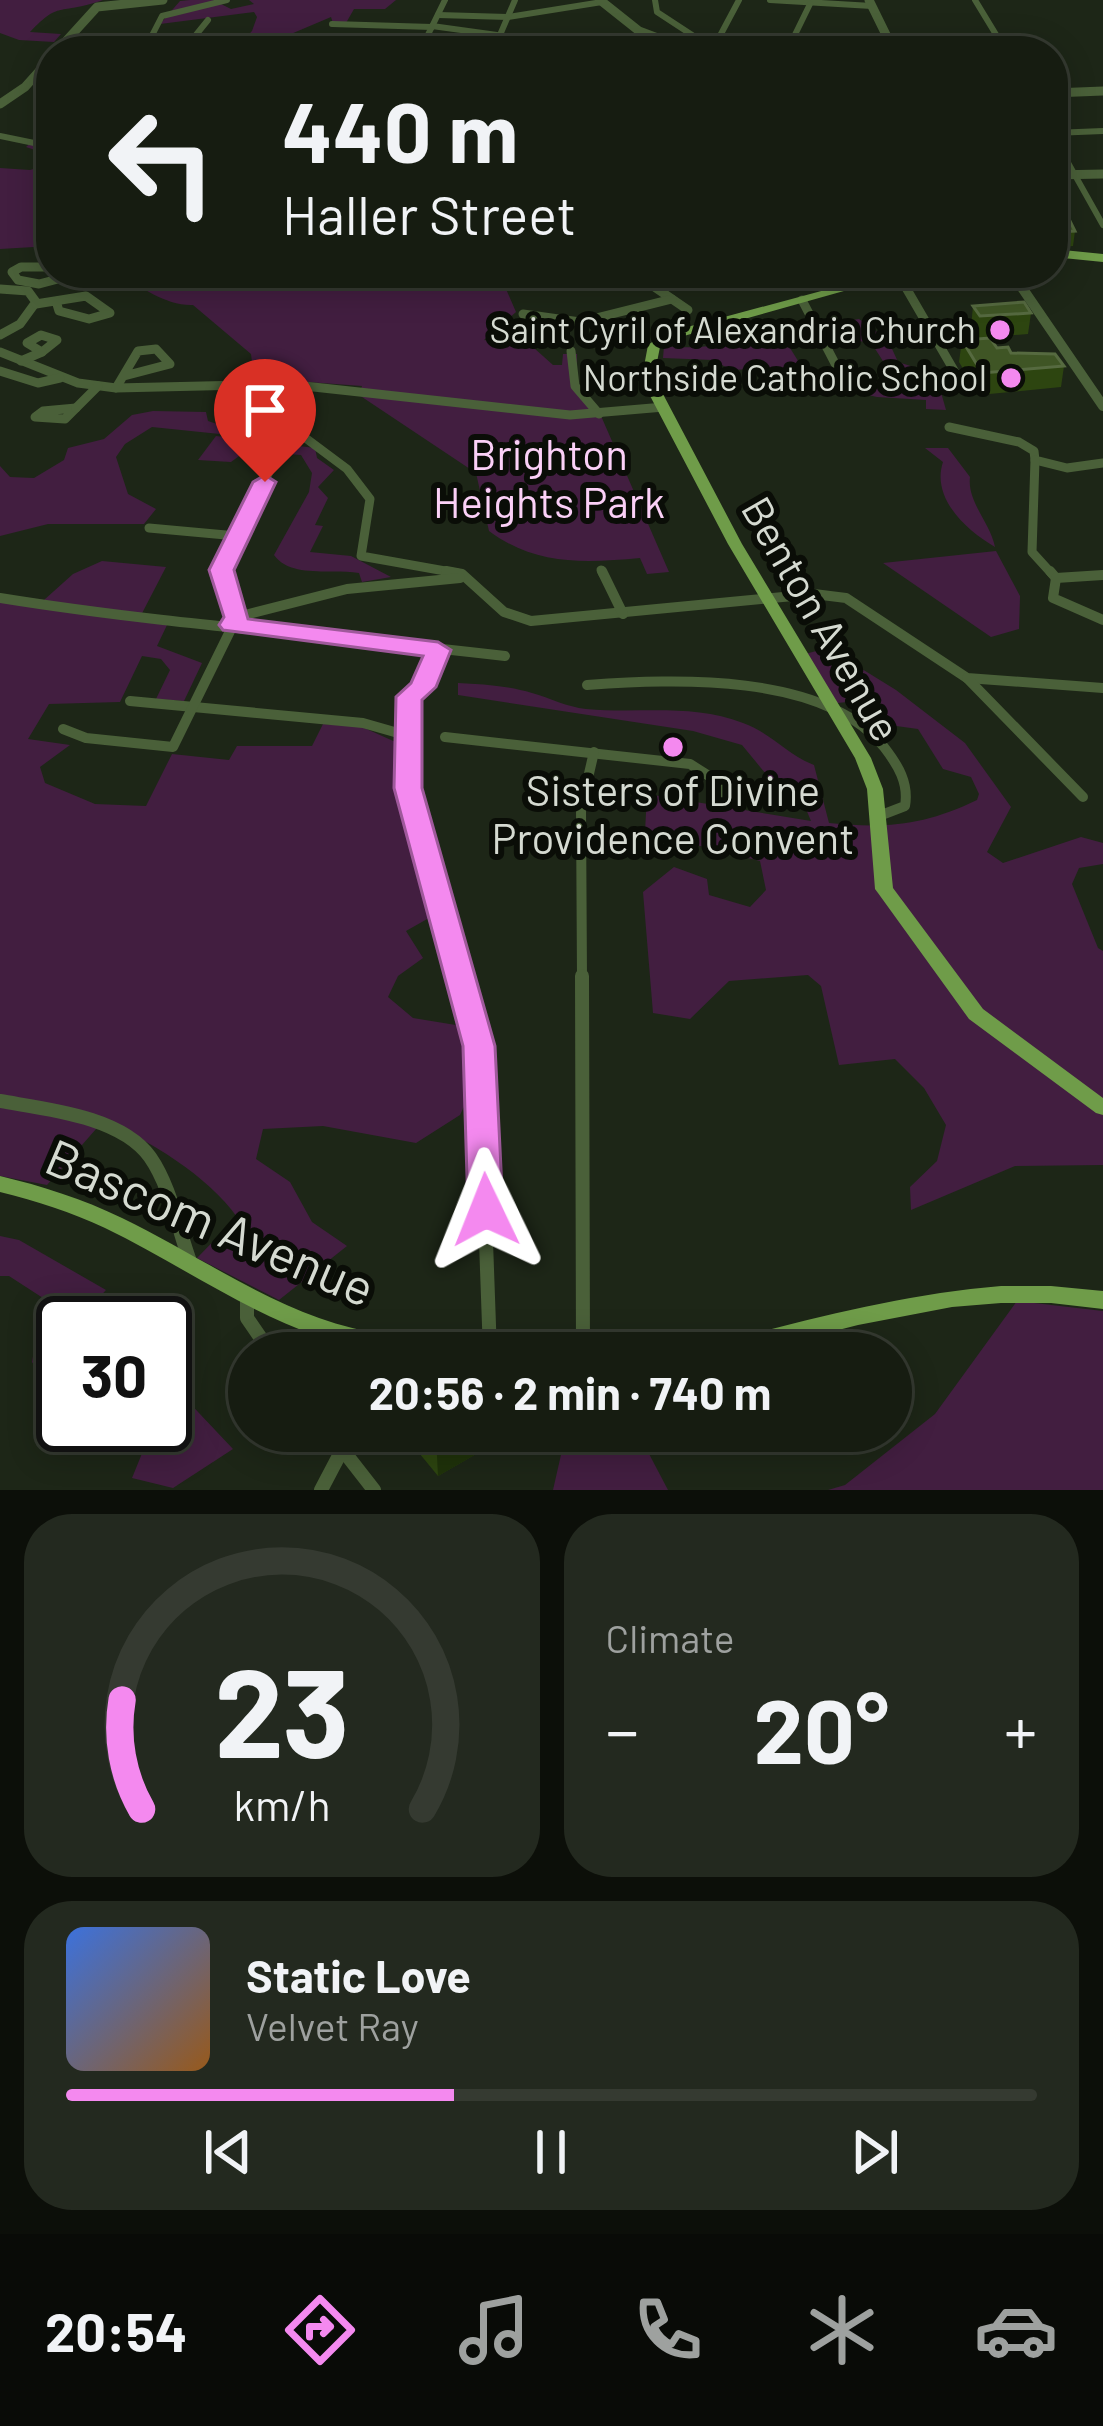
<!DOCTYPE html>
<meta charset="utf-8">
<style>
body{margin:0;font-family:Barlow,sans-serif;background:#23291f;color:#f1f3f6;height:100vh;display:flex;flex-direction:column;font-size:45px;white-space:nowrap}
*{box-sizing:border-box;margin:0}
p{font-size:39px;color:#9ea19f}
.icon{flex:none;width:66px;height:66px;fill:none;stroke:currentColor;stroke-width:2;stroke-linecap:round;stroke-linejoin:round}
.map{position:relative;height:1490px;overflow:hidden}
.drawer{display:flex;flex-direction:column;gap:24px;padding:24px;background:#0c0f09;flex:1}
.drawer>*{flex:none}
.hud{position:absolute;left:36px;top:36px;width:1032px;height:252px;border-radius:48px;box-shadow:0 6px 30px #0003,0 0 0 3px #353a31;background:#161c11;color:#f1f3f6;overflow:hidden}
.speed{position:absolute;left:36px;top:1296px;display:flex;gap:24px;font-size:60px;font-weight:700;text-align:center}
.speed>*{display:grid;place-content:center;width:156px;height:156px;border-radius:50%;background:#161c11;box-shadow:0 6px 30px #0003,0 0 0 3px #353a31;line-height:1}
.speed .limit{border:6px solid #111;border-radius:18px;background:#fff;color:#111}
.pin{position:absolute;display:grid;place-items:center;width:102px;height:102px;color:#fff;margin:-123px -51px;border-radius:50% 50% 50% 0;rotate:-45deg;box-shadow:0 0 12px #0007}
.pin .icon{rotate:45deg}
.me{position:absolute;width:132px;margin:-66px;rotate:358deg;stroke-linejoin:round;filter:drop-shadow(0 0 9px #0008)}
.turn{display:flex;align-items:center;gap:42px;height:252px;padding:0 48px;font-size:54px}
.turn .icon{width:156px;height:156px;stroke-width:2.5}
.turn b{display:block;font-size:84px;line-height:102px}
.big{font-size:90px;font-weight:700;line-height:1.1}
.drawer .card{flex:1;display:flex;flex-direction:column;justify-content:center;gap:18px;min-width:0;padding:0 42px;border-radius:48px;background:#23291f}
.drawer .dial{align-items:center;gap:0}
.dial svg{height:312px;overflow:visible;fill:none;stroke:#353a31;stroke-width:7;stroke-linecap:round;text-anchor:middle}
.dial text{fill:#f1f3f6;stroke:none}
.song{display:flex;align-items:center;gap:36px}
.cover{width:144px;height:144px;border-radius:18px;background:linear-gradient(135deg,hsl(220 70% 55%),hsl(30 70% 35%))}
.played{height:12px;border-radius:6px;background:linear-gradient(90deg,#f489ef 40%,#353a31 40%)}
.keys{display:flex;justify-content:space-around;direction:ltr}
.heat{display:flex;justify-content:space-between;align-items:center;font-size:66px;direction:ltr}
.drawer .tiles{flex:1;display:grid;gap:24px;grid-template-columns:1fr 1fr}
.card:last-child{grid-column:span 2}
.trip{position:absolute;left:228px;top:1332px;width:684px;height:120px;border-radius:60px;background:#161c11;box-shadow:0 6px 30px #0003,0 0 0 3px #353a31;font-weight:700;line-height:120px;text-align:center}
.menu{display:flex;height:192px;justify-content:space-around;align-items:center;background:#090b07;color:#9ea19f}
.menu .icon{width:84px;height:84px}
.menu .selected{color:#f489ef}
.menu b{font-size:54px;color:#f1f3f6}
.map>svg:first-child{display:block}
.green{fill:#421e40}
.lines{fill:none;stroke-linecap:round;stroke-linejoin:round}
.minor-far3{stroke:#4a6039;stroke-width:6}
.minor-far2{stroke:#4a6039;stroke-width:9}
.minor-far1{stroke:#4a6039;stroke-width:10}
.minor{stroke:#4a6039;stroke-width:14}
.tertiary-far1{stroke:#4a6039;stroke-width:9}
.tertiary{stroke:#4a6039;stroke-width:10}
.primary{fill:#6f9c49;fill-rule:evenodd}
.wall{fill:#2d4510}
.shaded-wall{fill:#1f320a}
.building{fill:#3f5525;stroke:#566a40;stroke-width:3}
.route{fill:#f489ef;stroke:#9f599b;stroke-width:3}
.poi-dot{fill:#f489ef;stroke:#0a0d07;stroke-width:4.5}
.labels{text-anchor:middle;stroke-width:12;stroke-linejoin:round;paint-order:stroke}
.far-poi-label{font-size:36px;fill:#d5dad1;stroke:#0a0d07;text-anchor:end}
.park-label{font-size:42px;fill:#fbd0f7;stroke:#0a0d07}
.street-label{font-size:42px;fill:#d5dad1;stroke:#0a0d07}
.poi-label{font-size:42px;fill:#d5dad1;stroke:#0a0d07}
.near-street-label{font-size:51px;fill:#d5dad1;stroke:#0a0d07}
</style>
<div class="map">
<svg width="1103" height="1490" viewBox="0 0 1103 1490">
<rect width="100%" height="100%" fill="#1d2617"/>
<g class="green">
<path d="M0 0H103C56 16 61 0 30 32L61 34 54 42 19 40 0 33Z"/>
<path d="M190 0H227L219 3 231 9 254 4 249 0H396L385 9H354L346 23H333L331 17 272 42V51H233L252 31 257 17 254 12 160 24 180 1Z"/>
<path d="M51 125V246L0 249V168L30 170 50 164 41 152 26 147Z"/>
<path d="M119 273H444L468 284 506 289 516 312 484 340 534 348 553 365H562L563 354H577V384L598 409 669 572 647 574 640 558C585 563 536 566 489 531L476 473 359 395 362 386 254 378 251 354 193 305C166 306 141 287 119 273Z"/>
<path d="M859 319 888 340 898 362C933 373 937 375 946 410L926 409V400L877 397 752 369 731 370 713 360 663 358 664 346C707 352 747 335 790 348L805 372C833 376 867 392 892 375L870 341 829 343 821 325Z"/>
<path d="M153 411 206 412 208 421 217 424 275 422 308 443 152 427 125 444 116 457 128 494 156 509 144 524H48L0 536V466L10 477 34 478 64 460 68 448 104 439 132 415Z"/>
<path d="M216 436 315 448 317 458 334 470 318 487 328 498 315 525 323 526 310 552 351 556 391 577 362 582 359 573C333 568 291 579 274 555L309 492 312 473 301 455 246 451 231 462 198 460Z"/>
<path d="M925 448H948L970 477C967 502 990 522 995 547 966 530 931 498 943 462Z"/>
<path d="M996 551 1020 596 1019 629 991 637 883 563Z"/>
<path d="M102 561 166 567 138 621 167 625 157 646 202 663 184 701 156 699 170 670 161 659 142 656 120 702 49 704 28 739 70 745 40 767 45 783 95 804 146 806 172 754 229 760 237 746H312L323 724 362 727 400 744 402 794 436 914 406 931 423 958 398 976 388 997 413 1018 468 1027 469 1096 460 1115 416 1143 323 1126 263 1129 256 1159 290 1182 312 1222 347 1246 279 1300 197 1258 237 1217C208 1176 148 1139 103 1121L47 1185 0 1176V594L44 600 73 574Z"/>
<path d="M828 648 896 690 965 743 1011 807 987 852 1003 863 1081 837 1103 843V864L1079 868 1072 884 1098 948 1103 951V1165L1015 1166 911 1210 910 1187 937 1161 946 1125 924 1088 895 1059 839 1065 821 986 808 975 729 981 690 1019 653 1013 643 892 674 867 707 879 709 895 750 907 766 890 760 861 645 832 647 794 811 821 798 790 780 791 742 745 693 731 458 695V683C482 684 509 686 532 693 550 698 567 707 586 709 639 714 692 703 743 723 771 733 786 754 814 765L829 823C887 829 925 825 977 800L979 794 971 777 943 769 918 729 889 725 847 702 828 704 801 655Z"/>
<path d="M0 1236 19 1240 106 1290 88 1309 103 1323H63V1409L32 1362 43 1298 9 1276H0Z"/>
<path d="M1017 1301 1103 1311V1490H828L845 1485 935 1414Z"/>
<path d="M165 1377 233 1449 173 1488 132 1478 143 1451 113 1425H165Z"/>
<path d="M584 1431H637L668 1490H553L563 1446Z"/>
</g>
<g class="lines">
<g class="minor-far3">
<path d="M655 0 657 12 712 48"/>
<path d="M770 0 872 6"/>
<path d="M975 0 1006 51"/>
<path d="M438 15 508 17 602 2"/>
<path d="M332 24 432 27"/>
<path d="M432 26 613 51"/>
<path d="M500 35 515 0"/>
<path d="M275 43V51"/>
<path d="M890 43 1000 41"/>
<path d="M713 49 739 0"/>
<path d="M144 51 162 16 227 0"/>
<path d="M183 51 208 20"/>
<path d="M420 51 445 0"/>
<path d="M787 51 810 4"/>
<path d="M1053 133 1103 131"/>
<path d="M0 136 39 144"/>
<path d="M1053 136 1103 225"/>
</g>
<g class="minor-far2">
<path d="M51 267H21L12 272 18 280 39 284 58 279 60 273"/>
<path d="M566 273 620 279 661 273"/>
<path d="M839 273 858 285"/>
<path d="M898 274 963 386"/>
<path d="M637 275 688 310"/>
<path d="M0 289 28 291 36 302 20 324 0 335"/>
<path d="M802 300 840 373"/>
<path d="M36 304 86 296 110 313 89 319 59 311 56 301"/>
<path d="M523 314 580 322 672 299"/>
<path d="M41 335 57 340 42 352 27 343Z"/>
<path d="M571 351 575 386 599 414"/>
<path d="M0 352 78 383 116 388 286 384 570 415 664 407"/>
<path d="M21 361 42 352"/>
<path d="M0 371 38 383 60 378"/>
<path d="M286 384 275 404 276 416 347 469 370 499 361 556 462 574"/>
<path d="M116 388 138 351 156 349 170 364 124 376"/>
<path d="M76 408 65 419 35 417 43 411Z"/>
<path d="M76 408 98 386"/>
<path d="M949 427 1019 442 1034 451 1035 460 1067 468 1103 463"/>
<path d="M1035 460 1032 552 1052 574"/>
<path d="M149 528 237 536"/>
<path d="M601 570 603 574"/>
<path d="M224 574 222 566 271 468"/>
</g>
<g class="minor-far1">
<path d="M223 571 237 617"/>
<path d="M446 571 462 574 504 612 531 621 814 594 846 598 967 678 1103 688"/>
<path d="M602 571 623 614"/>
<path d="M1050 571 1056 578"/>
<path d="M1103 575 1056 578 1053 598 1103 620"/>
<path d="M0 598C167 625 337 636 505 656"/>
<path d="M438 650 422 687 409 697 406 763 413 813 460 979"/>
<path d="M967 678 1083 797"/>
<path d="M587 685C674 679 824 672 884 747 898 765 909 783 905 806L879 816"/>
<path d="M130 701 363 723 398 733 408 741"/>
<path d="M63 729 86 738 173 747 237 617 347 589 460 578"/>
<path d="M445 737 690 764 720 783 725 806"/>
<path d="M582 979 581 808 594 752"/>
</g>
<g class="minor">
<path d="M459 976 479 1046 490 1353"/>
<path d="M582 976 583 1353"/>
<path d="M0 1101C45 1109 121 1116 150 1157 171 1187 178 1230 191 1264"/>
<path d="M247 1294V1318L271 1353"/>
<path d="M328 1431 374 1490"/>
<path d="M321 1490 342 1450"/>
</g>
<g class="tertiary-far1">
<path d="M600 0 639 31 692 51"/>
<path d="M869 0 894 51"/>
<path d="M57 51 97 7 163 0"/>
<path d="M1053 93 1103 91"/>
<path d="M0 104 25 87 51 58"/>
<path d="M1053 175 1103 174"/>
</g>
<path class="tertiary" d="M1012 273 1103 406"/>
<g class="primary">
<path d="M1053 249 1103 254V262L1053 257Z"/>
<path d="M888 273H908L673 339 660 347 654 377 742 544 871 758 883 789 893 888 983 1009 1103 1098V1115L1096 1113 969 1019 878 893 875 889 867 789 855 758 728 544 648 392 642 377 648 345 665 333Z"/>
<path d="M0 1176C42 1186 83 1199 122 1218 188 1250 250 1293 319 1318 363 1334 409 1339 455 1344L463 1347 466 1353C439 1353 410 1356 383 1352 280 1338 196 1272 105 1228 71 1212 37 1201 0 1192Z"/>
<path d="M1001 1286H1051L1103 1291V1309L1051 1303H1001L952 1307 858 1325 748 1353H701L704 1347 712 1344C808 1320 902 1294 1001 1286Z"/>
</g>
</g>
<g class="wall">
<path d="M1053 218 1075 231 1073 246 1053 248Z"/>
<path d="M973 306 1031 313 1028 334 978 338 971 327Z"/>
<path d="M962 340 1064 366 1061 387 979 395 959 362Z"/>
<path d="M401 1431H516L438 1476Z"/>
</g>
<path class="shaded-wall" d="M444 1431H516L438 1476 436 1436Z"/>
<g class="building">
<path d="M1053 218 1069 219 1075 231 1053 232Z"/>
<path d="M1024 302 1031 313 980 316 973 306Z"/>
<path d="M990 338 997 348 1008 347 1011 353 1055 354 1064 366 982 373 962 340Z"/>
<path d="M418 1347 423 1353H408Z"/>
</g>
<path class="route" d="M265 475 276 482 234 570 248 619 438 642 451 650 436 687 422 700V788L495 1046 503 1210 498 1220 486 1224 473 1220 468 1210 463 1046 394 788 396 697 411 683 423 656 223 630 219 625 224 617 209 570 253 482Z"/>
<g class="poi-dot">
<circle cx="1000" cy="330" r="12"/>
<circle cx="1011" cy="378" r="12"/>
<circle cx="673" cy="747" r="12"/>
</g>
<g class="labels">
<g class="far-poi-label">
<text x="976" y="343">Saint Cyril of Alexandria Church</text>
<text x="987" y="391">Northside Catholic School</text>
</g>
<g class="park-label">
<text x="549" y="470">Brighton<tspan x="549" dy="48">Heights Park</tspan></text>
</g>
<g class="street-label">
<text transform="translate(821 619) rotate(60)" y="15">Benton Avenue</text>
</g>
<g class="poi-label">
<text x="673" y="806">Sisters of Divine<tspan x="673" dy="48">Providence Convent</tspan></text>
</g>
<g class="near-street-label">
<text transform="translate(210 1223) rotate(23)" y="18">Bascom Avenue</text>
</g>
</g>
</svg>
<div class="speed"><div class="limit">30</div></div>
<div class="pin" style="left:265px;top:482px;background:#d93025"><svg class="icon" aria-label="arrive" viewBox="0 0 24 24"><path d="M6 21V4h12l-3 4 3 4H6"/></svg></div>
<svg class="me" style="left:486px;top:1210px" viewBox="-20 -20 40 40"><path d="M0-17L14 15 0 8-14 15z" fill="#f489ef" stroke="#fff" stroke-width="4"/></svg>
<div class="trip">20:56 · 2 min · 740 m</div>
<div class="hud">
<div class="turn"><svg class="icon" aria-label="left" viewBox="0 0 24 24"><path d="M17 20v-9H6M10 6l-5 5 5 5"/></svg><div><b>440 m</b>Haller Street</div></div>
</div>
</div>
<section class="drawer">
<div class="tiles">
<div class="card dial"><svg viewBox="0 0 100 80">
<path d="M14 69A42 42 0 1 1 86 69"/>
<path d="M14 69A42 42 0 0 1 9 41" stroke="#f489ef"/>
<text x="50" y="56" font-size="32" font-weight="700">23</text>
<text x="50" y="72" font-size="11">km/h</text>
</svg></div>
<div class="card"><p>Climate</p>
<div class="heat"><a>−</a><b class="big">20°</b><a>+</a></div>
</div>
<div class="card">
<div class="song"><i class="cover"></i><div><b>Static Love</b><p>Velvet Ray</p></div></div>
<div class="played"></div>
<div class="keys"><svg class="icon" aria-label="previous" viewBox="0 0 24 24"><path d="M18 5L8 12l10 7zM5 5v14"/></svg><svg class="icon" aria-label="pause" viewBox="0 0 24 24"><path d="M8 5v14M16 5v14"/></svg><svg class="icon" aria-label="next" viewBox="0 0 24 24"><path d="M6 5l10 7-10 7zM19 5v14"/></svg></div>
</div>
</div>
</section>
<nav class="menu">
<b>20:54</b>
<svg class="icon selected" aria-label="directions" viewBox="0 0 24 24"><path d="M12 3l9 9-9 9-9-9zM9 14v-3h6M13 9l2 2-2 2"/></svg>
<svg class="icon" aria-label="music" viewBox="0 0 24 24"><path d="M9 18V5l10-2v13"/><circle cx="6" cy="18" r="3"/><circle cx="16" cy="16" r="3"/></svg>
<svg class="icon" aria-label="phone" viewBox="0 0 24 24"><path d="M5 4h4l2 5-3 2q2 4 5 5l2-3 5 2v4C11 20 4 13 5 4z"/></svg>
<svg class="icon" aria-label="climate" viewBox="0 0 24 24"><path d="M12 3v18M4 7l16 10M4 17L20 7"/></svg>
<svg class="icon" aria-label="car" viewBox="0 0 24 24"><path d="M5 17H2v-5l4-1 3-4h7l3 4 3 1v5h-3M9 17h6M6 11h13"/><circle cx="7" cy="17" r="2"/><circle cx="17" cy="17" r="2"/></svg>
</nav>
